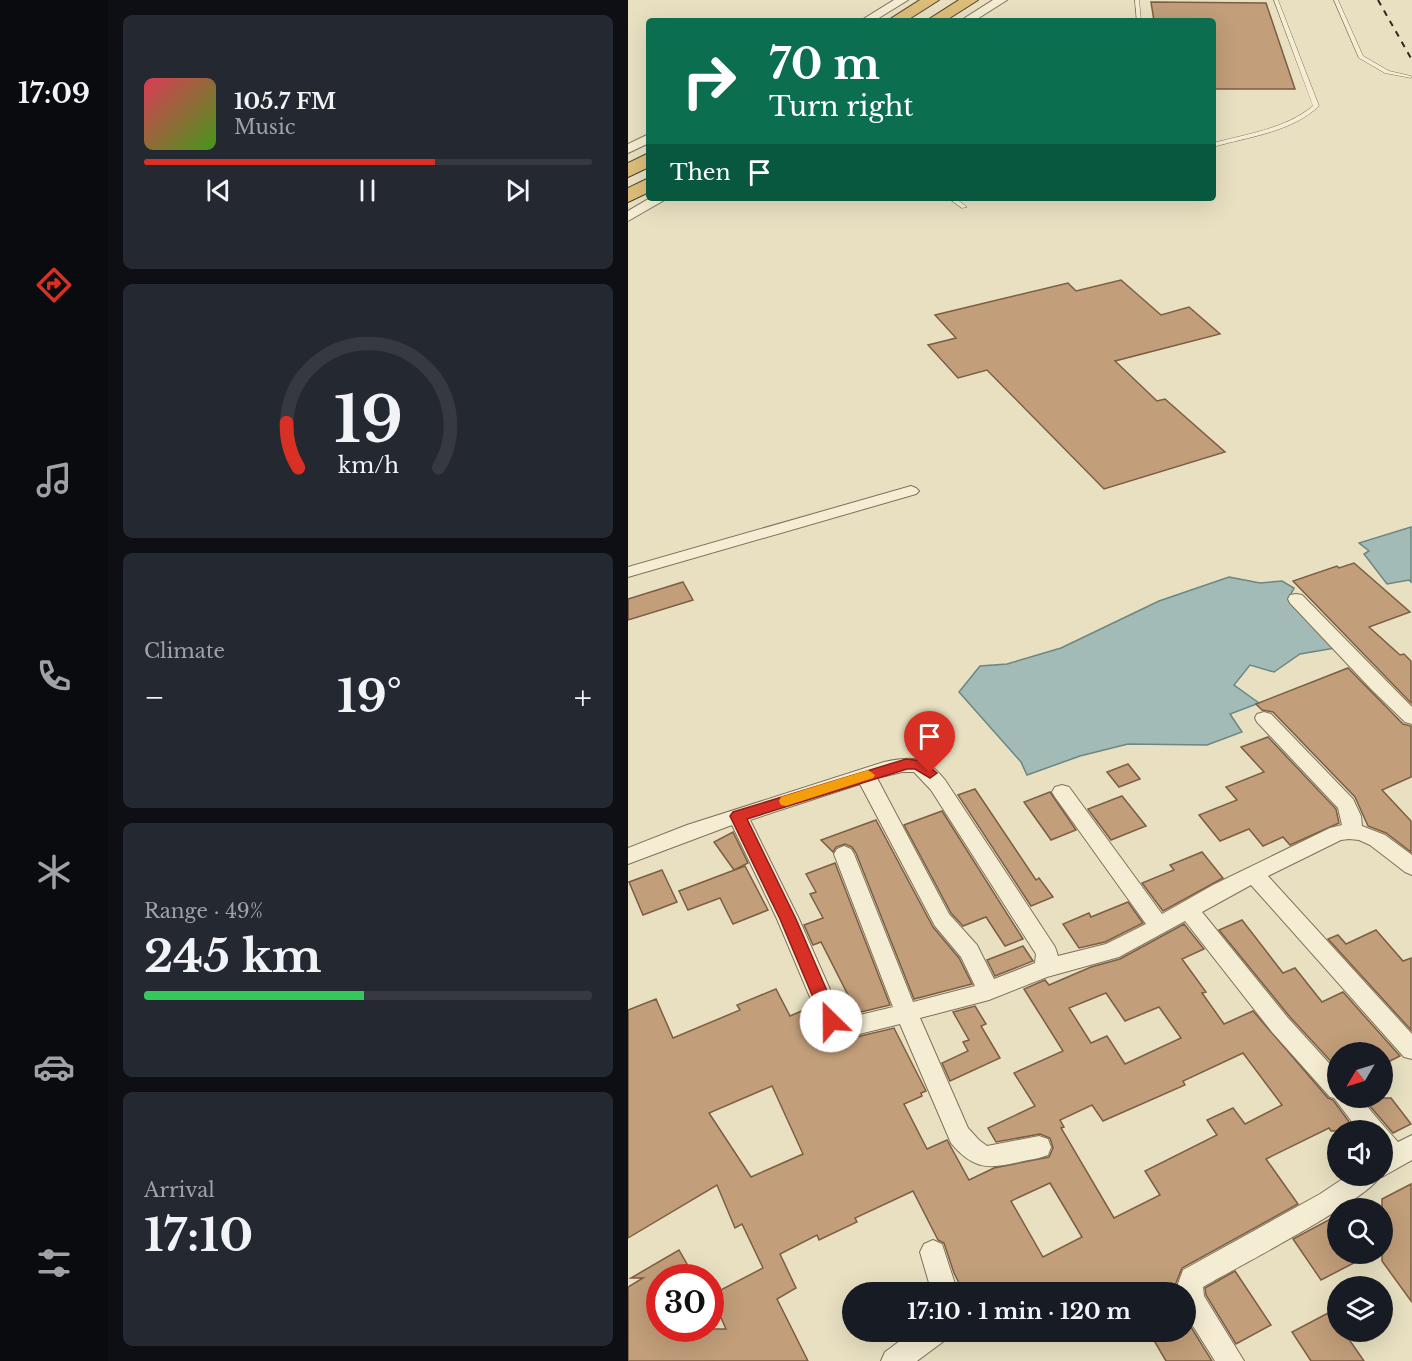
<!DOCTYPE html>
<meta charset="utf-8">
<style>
body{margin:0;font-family:"Libre Baskerville",serif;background:#242831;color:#f1f3f6;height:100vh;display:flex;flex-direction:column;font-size:22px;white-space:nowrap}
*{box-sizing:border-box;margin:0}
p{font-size:20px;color:#9ea1a6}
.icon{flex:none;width:33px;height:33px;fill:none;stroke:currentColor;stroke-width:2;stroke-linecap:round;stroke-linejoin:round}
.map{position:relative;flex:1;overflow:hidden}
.sheet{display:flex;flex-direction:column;gap:15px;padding:15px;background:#0d0f14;width:520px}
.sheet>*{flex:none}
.hud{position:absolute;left:18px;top:18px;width:570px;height:183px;border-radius:6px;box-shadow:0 6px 24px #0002;background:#0b6e4f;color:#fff;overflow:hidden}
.needle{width:39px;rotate:232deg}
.controls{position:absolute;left:699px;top:1042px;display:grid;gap:12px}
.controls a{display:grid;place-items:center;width:66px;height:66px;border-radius:50%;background:#171b24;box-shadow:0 6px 24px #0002;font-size:30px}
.speed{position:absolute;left:18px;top:1264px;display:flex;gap:12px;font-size:30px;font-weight:700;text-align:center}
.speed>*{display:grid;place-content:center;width:78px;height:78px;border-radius:50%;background:#171b24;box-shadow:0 6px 24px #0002;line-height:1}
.speed .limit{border:9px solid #d22;background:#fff;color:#111}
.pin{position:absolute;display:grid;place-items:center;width:51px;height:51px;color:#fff;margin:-62px -26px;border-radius:50% 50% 50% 0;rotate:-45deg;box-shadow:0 0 6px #0007}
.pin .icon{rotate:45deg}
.me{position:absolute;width:66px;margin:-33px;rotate:337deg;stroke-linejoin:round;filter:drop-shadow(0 0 4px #0008)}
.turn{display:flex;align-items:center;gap:21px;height:126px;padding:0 24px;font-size:27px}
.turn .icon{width:78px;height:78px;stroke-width:2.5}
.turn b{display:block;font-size:42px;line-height:51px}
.then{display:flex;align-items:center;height:57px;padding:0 24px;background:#0003;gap:12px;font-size:22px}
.big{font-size:45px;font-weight:700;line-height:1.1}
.sheet .tile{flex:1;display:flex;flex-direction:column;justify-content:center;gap:9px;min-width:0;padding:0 21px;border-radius:9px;background:#242831}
.sheet .dial{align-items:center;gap:0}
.dial svg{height:156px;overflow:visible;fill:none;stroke:#363941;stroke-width:7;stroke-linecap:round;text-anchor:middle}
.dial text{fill:#f1f3f6;stroke:none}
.song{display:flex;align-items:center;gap:18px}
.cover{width:72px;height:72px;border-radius:9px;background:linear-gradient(135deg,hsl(350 70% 55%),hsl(100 70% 35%))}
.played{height:6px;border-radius:3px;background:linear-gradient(90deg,#d93025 65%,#363941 65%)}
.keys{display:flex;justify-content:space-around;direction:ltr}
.heat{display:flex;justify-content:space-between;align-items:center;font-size:33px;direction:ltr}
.charge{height:9px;border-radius:4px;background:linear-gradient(90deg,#34c759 49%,#363941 0)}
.trip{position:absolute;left:214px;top:1282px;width:354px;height:60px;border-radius:30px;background:#171b24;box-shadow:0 6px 24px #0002;font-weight:700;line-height:60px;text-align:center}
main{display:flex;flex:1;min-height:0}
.dock{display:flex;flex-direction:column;width:108px;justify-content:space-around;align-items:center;background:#090b0e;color:#9ea1a6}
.dock .icon{width:42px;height:42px}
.dock .on{color:#d93025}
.dock b{font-size:27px;color:#f1f3f6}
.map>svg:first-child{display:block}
.water{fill:#a3bbb6;stroke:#6b8783;stroke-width:1.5}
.building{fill:#c29e7a;stroke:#7c5e43;stroke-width:1.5;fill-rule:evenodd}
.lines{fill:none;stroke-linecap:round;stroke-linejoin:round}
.service-casing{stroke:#7f715a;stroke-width:1}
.minor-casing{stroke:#7f715a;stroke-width:2}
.tertiary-casing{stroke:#7f715a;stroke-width:2}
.trunk-casing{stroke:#4d3f2e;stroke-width:2}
.service{fill:#f4edd3;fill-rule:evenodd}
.minor{fill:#f4edd3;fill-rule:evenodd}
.tertiary{fill:#f4edd3;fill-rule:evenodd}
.trunk{fill:#dcbe7a;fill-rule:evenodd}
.rail{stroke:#31281d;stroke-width:2;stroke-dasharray:6 6;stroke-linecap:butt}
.route{fill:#d93025;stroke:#8d1f18;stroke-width:1.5}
.slow{fill:#f59e0b}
</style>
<main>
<nav class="dock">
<b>17:09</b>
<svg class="icon on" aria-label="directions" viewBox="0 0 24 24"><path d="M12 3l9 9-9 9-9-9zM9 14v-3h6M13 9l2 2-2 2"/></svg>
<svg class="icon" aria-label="music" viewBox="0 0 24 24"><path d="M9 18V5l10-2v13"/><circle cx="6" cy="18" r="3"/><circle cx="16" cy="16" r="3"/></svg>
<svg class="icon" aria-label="phone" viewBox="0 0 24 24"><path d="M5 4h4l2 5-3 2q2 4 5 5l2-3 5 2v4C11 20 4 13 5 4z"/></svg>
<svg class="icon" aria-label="climate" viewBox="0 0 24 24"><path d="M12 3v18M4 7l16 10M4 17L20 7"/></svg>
<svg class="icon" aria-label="car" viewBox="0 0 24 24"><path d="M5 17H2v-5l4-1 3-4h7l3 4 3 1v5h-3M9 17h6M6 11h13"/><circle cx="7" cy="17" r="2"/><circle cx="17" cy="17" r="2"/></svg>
<svg class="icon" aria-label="filters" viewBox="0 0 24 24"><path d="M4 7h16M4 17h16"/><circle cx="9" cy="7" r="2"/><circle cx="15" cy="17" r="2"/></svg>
</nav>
<section class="sheet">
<div class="tile">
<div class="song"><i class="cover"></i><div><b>105.7 FM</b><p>Music</p></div></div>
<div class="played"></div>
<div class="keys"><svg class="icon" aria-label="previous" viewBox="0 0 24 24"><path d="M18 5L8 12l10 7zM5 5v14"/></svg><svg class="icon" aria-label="pause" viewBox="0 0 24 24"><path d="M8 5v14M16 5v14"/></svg><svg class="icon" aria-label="next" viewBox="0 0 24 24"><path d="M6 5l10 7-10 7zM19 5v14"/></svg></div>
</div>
<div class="tile dial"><svg viewBox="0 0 100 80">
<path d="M14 69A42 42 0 1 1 86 69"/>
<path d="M14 69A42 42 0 0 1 8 46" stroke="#d93025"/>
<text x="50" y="56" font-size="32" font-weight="700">19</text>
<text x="50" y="72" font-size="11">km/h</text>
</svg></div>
<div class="tile"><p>Climate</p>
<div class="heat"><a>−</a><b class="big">19°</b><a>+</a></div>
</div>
<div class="tile"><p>Range · 49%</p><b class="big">245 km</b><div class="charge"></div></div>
<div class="tile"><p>Arrival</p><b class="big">17:10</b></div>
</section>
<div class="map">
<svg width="784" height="1361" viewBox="0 0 784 1361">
<rect width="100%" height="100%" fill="#e8e0c1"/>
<g class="water">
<path d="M783 527V582L781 580 759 584 736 554 741 551 731 543Z"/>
<path d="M601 577 632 583 654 581 666 588 662 596 713 647 672 654 646 672 622 665 606 685 631 703 602 714 614 732 579 745 500 744 452 756 399 775 393 762 331 692 352 666 379 664 433 648 531 601Z"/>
</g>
<g class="building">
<path d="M523 2 638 3 667 89H585V21H526Z"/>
<path d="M493 280 533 315 561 307 592 334 487 361 529 401 537 399 597 452 476 489 359 370 330 378 300 345 328 338 307 315 440 283 448 291Z"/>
<path d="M726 563 782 612 741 627 772 655 776 654 783 661V703L665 581 709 566 711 568Z"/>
<path d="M55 582 65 600 0 620V599Z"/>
<path d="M720 668 775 724 783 726V777L754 790 783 821V852L758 833 740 826 727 797 645 712 634 710 628 704Z"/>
<path d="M640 737 708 809 711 823 662 845 655 837 635 846 621 829 592 841 571 815 609 800 598 787 636 772 613 747Z"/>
<path d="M500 764 512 779 491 787 479 772Z"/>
<path d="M347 789 408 880 411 878 425 897 403 906 330 795Z"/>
<path d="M422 792 448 830 423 840 396 802Z"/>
<path d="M494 796 518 826 483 840 460 809Z"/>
<path d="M314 811 395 939 377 946 358 917 335 926 323 913 276 825Z"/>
<path d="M248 820 305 927 331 958 344 984 286 999 228 853 224 847 217 844 208 847 205 852 193 840Z"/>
<path d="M105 832 120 863 106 870 86 842Z"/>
<path d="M574 852 595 878 535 911 514 883 546 870 542 865Z"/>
<path d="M207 863 262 1005 216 1016 211 1004 222 999 193 942 185 945 176 925 195 918 182 894 188 892 178 874Z"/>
<path d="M117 866 140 910 105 924 92 898 60 910 51 891Z"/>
<path d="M34 870 49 902 15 915 1 882Z"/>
<path d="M500 902 515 923 477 942 451 948 435 924 461 913 463 917Z"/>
<path d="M614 920 655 973 667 968 694 1002 715 992 772 1056 754 1065V1053H710V1069L662 1017 591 930Z"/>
<path d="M556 924 576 949 554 959 578 992 574 993 596 1024 625 1011 700 1098 705 1100 728 1131H703L701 1128 638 1159 670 1204 554 1268 546 1288 547 1293H336L326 1273 316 1243 310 1240 285 1191 227 1218 229 1222 191 1240 189 1235 152 1254 168 1288 149 1299 180 1361H0V1287L15 1278H3L51 1250 67 1278H32V1329H98L83 1295 135 1268 114 1224 107 1228 89 1185 0 1238V1010L28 999 45 1038 112 1010 109 1005 148 989 162 1016 183 1007 193 1029 201 1037 220 1039 266 1028 298 1091 293 1093 294 1096 276 1104 299 1149 319 1140 341 1180 366 1168 421 1157 425 1148 422 1138 412 1134 368 1142 360 1128 407 1106 386 1073 435 1051 396 989 417 980 421 985 463 967 492 959ZM478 993 497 1021 531 1007 553 1038 497 1064 479 1036 463 1043 441 1008ZM615 1053 654 1105 617 1124 605 1108 579 1120 589 1135 517 1171 532 1195 486 1218 433 1128 436 1127 432 1120 464 1105 475 1121 557 1085 555 1081ZM144 1086 175 1154 123 1177 81 1113ZM422 1183 454 1237 415 1257 383 1201Z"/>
<path d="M748 930 775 961 783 958V1030L700 939 710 935 718 944Z"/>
<path d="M395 946 405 961 367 976 359 960Z"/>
<path d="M347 1006 358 1024 353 1026 372 1058 322 1081 314 1063 340 1051 335 1042 341 1040 325 1012Z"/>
<path d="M735 1098H763L783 1124 765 1133Z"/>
<path d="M783 1184V1301L754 1261V1199Z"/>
<path d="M710 1215V1254H743L693 1280 665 1239Z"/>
<path d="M607 1271 643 1325 608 1344 578 1295 577 1288Z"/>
<path d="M702 1312 710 1323V1332H716L736 1361H683L664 1332Z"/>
<path d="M558 1319 584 1361H538L521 1332H558Z"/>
</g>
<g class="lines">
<g class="service-casing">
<g id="service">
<path d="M507 0H511L513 21H509Z"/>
<path d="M646 0H650L691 106C664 132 620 137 585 147V143C619 134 657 129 685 106Z"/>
<path d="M706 0H710L735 56 761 71 783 76V78L757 73 731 58Z"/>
<path d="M320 198H327L339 207 334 208Z"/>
</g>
</g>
<g class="minor-casing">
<g id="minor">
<path d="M283 486 288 488 291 491 288 494 0 577V567Z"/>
<path d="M668 594 674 595 784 707V724L777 722 743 689 662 603 660 599 662 595Z"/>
<path d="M636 712 643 714 725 799 733 816 734 826 757 835 784 855V875L777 872 742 845 731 840 721 839 713 840 640 876 784 1034V1059L776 1057 623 885 574 912 660 1018 710 1073V1098H732C745 1113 757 1128 770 1142L784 1135V1160L754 1177 752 1176C742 1199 605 1269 575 1287L576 1296 616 1361H587L558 1315V1293H549L548 1289 555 1270 692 1194 719 1176H754V1131H731L706 1098 702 1097 644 1032 557 921 491 957 419 977 361 1000 292 1018 340 1128 351 1140 359 1146 411 1136 420 1139 423 1147 420 1155 411 1158C371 1165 352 1178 323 1143L272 1024 219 1037 201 1035 195 1028 149 919 104 825 0 864V848L59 825 256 762C284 756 298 756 317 780L427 947 430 956 478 944 518 924 427 797 424 792 427 787 434 785 441 787 534 914 585 885 702 828 714 825 710 808 629 722 627 718 629 714ZM274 772H286L303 790 408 954 407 963 366 979 349 945 321 914 249 778ZM232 784 307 926 333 957 347 986 285 1002 226 854 223 849 216 846 209 849 206 854 265 1007 215 1019 171 919 122 820Z"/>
<path d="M305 1240 314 1244 330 1293H304L292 1252 296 1244Z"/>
<path d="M284 1332H320L316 1341 289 1361H253L257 1352Z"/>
</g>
</g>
<g class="tertiary-casing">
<g id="tertiary">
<path d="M266 0H280L246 21H232Z"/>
<path d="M365 0H379L346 21H332Z"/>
<path d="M21 134V143L0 153V144Z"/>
<path d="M22 198H40L0 221V211Z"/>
</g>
</g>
<g class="trunk-casing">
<g id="trunk">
<path d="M292 0H311L278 21H259Z"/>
<path d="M331 0H350L317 21H298Z"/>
<path d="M21 153V167L0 177V163Z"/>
<path d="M21 178V192L0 202V188Z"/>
</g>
</g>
<use href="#service" class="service"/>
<use href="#minor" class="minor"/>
<use href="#tertiary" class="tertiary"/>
<use href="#trunk" class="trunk"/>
<path class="rail" d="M750 0 784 60"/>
</g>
<path class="route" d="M278 759 295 761 309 773 302 778 287 769H279L119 819 168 919 212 1021 209 1026 203 1028 197 1026 195 1021 152 919 102 816 105 812Z"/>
<path class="slow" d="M240 770 247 775 245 778 158 806 153 805 151 801 153 797Z"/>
</svg>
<div class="controls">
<a><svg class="needle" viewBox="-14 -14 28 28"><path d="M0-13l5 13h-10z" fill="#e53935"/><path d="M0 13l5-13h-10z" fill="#9ea1a6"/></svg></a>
<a><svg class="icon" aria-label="sound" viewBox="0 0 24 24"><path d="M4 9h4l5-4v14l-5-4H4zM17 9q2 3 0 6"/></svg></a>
<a><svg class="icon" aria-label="search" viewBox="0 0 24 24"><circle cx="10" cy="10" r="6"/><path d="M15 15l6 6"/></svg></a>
<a><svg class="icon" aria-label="layers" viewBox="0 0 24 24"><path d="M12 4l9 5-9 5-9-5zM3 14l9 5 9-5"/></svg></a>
</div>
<div class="speed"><div class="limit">30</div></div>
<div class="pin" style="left:302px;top:773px;background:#d93025"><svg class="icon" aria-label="arrive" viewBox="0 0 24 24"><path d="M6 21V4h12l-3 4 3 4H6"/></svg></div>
<svg class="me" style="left:203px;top:1021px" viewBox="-20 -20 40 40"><circle r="19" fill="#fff"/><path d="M0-13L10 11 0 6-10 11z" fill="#d93025"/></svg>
<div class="trip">17:10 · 1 min · 120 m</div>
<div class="hud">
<div class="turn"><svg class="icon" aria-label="right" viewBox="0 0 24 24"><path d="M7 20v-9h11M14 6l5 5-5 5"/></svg><div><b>70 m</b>Turn right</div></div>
<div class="then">Then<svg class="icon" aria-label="arrive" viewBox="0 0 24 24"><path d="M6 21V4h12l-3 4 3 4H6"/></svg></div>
</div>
</div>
</main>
